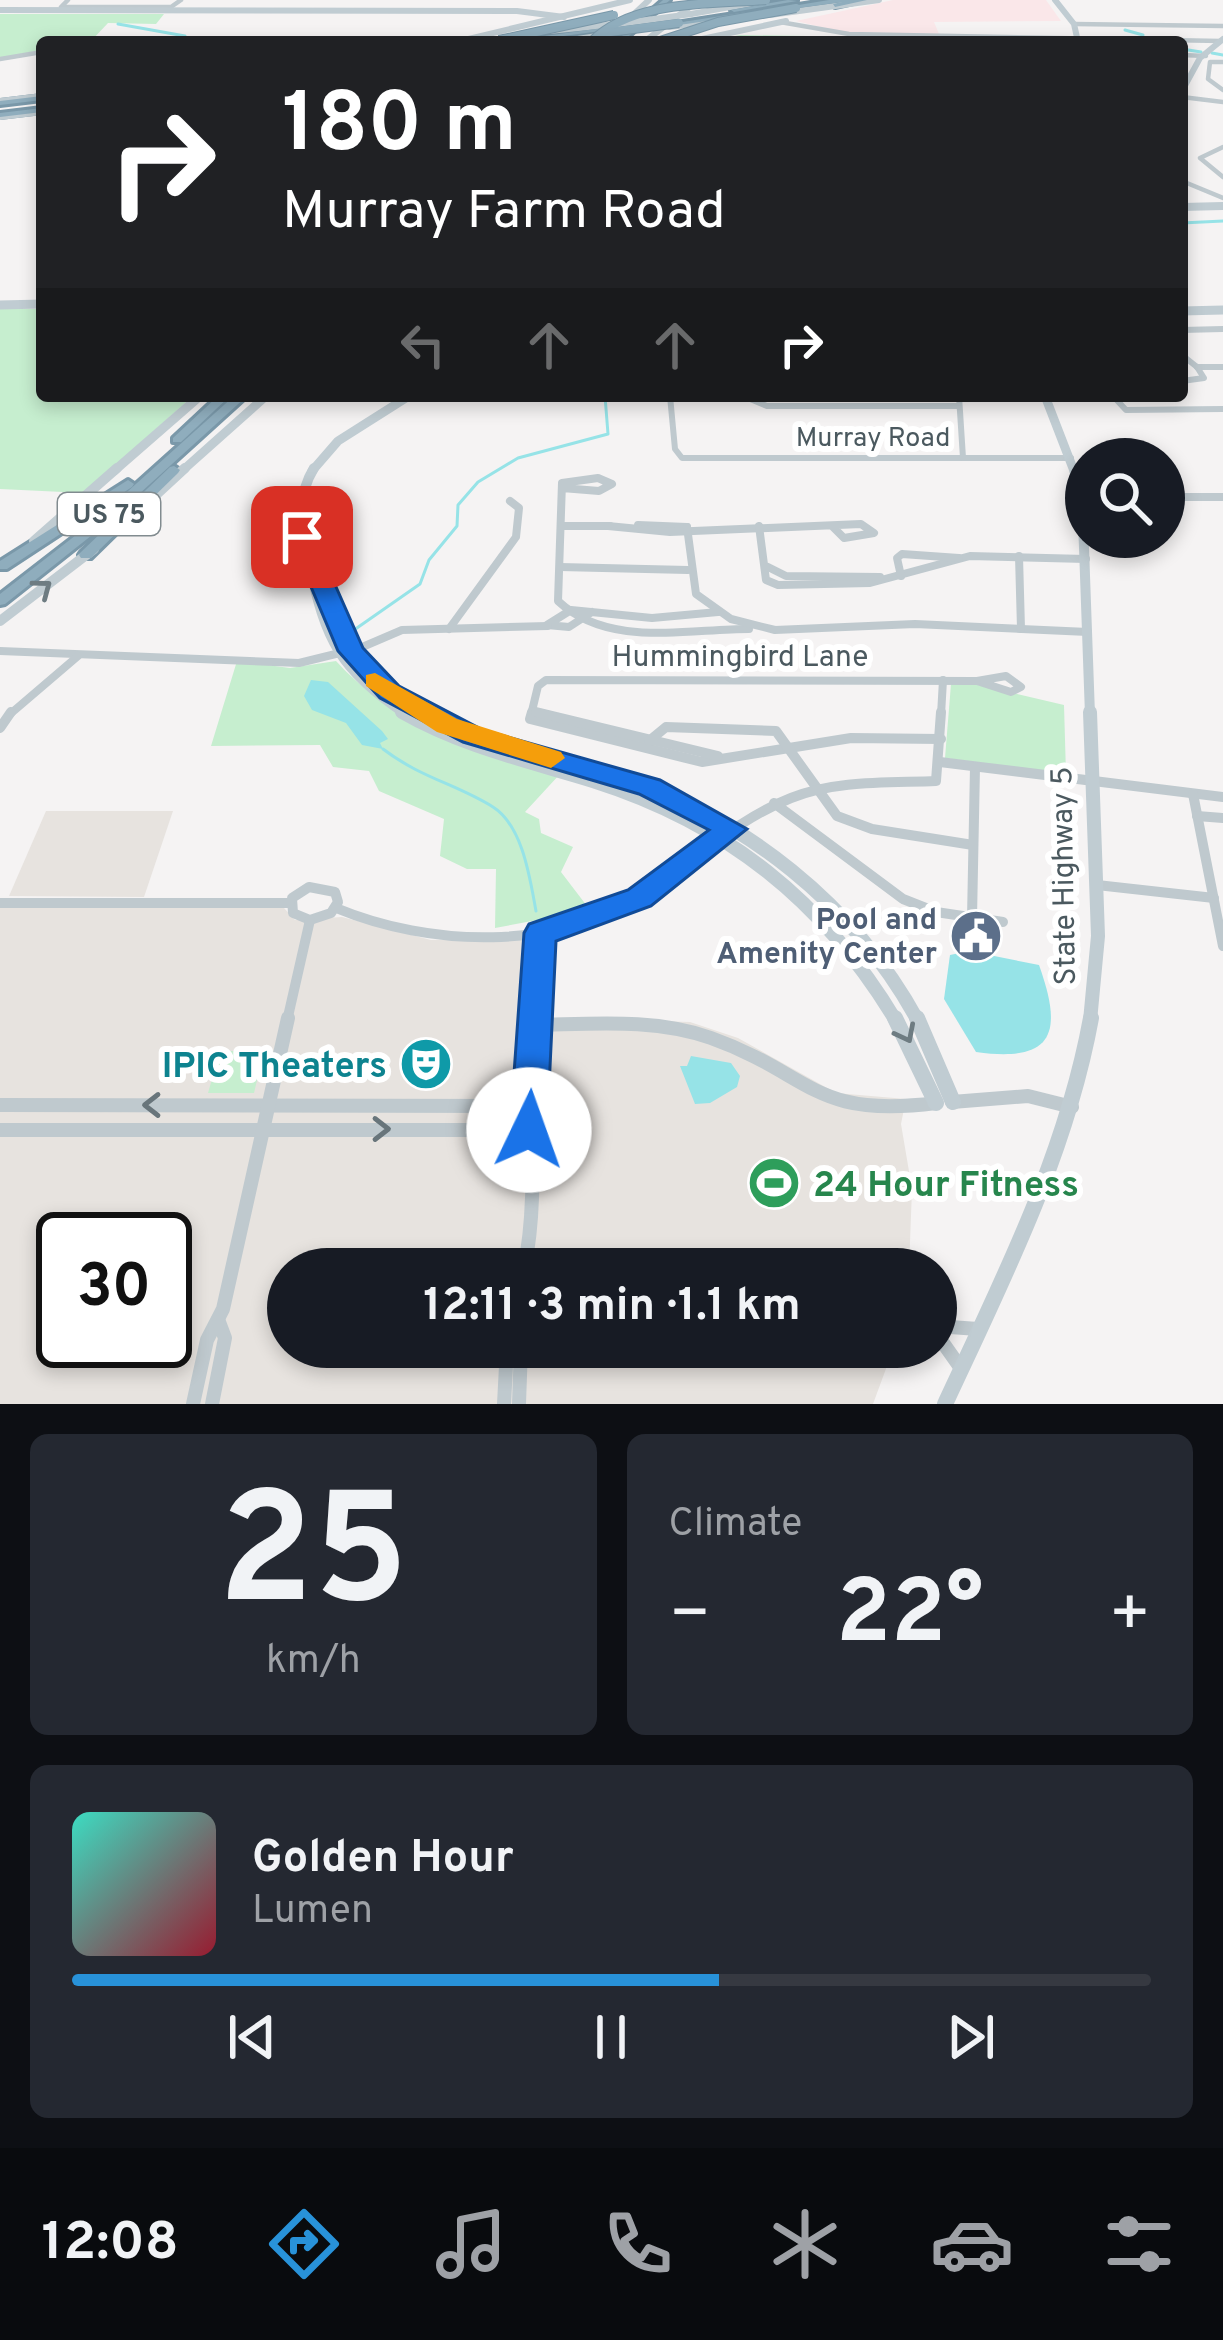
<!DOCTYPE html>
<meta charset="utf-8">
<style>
body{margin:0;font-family:Overpass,sans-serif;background:#242831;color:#f1f3f6;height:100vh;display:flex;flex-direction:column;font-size:45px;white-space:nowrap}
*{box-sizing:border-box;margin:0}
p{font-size:39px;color:#9ea1a6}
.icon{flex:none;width:66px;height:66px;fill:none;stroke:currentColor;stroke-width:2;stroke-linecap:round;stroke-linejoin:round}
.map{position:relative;height:1404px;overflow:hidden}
.panel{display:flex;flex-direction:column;gap:30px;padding:30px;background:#0d0f14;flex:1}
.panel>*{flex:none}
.hud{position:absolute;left:36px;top:36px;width:1152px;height:366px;border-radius:12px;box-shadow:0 6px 18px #0003;background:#202124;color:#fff;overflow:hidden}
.fabs{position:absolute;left:1065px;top:438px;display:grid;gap:24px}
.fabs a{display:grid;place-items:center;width:120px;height:120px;border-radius:50%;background:#171b24;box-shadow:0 6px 18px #0003;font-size:60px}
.speed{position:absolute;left:36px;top:1212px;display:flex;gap:24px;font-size:60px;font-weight:700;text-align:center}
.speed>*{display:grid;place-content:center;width:156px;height:156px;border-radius:50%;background:#171b24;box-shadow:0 6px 18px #0003;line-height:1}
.speed .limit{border:6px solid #111;border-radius:18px;background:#fff;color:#111}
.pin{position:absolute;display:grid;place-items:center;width:102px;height:102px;color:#fff;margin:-51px;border-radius:24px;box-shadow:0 6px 18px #0006}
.me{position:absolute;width:132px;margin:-66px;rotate:3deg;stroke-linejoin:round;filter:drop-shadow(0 0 9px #0008)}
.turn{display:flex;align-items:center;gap:42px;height:252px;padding:0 48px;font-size:54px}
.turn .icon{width:156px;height:156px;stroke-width:2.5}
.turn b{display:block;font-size:84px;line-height:102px}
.lanes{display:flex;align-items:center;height:114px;padding:0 48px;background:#0003;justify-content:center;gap:60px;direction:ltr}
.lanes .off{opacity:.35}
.big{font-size:90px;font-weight:700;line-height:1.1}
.panel .widget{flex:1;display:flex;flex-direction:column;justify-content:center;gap:18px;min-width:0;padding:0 42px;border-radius:18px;background:#242831}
.panel .dial{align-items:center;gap:0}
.dial b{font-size:156px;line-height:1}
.song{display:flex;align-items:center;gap:36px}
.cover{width:144px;height:144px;border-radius:18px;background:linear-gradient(135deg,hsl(170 70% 55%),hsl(350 70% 35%))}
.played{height:12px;border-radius:6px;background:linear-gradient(90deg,#2892d9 60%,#363941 60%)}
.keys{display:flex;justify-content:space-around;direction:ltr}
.heat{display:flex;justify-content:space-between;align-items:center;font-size:66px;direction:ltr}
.panel .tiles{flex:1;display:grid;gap:30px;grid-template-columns:1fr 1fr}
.widget:last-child{grid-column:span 2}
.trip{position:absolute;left:267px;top:1248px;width:690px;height:120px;border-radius:60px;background:#171b24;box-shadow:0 6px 18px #0003;font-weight:700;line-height:120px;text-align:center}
.dock{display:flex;height:192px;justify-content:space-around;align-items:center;background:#090b0e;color:#9ea1a6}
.dock .icon{width:84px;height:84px}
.dock .selected{color:#2892d9}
.dock b{font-size:54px;color:#f1f3f6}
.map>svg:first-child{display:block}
.commercial{fill:#e7e3df;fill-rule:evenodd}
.medical{fill:#fae7e9}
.green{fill:#c6eecf}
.water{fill:#96e3e7}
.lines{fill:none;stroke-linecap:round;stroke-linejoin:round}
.stream{stroke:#96e3e7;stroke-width:3}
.highway-casing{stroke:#7a98a9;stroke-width:6}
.street-far4{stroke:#bfc9ce;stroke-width:4.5}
.street-far3{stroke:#bfc9ce;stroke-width:6}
.street-far2{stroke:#bfc9ce;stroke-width:8}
.street-far1{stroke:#bfc9ce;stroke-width:10}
.street{stroke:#bfc9ce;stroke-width:14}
.secondary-far5{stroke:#c0ccd2;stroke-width:6}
.secondary-far4{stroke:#c0ccd2;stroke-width:8}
.secondary-far3{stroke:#c0ccd2;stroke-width:9}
.secondary-far2{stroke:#c0ccd2;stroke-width:10}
.secondary-far1{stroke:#c0ccd2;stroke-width:14}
.secondary{stroke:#c0ccd2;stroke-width:16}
.highway{fill:#8fadbd;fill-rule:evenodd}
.highway-bridge-casing{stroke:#7a98a9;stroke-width:10;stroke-linecap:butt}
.secondary-bridge{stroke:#c0ccd2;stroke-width:6}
.highway-bridge{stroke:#8fadbd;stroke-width:8}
.oneway{stroke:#6e7c82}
.oneway2{stroke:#68757b}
.route{fill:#1a73e8;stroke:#114b97;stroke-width:3}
.slow{fill:#f59e0b}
.labels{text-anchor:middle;stroke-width:12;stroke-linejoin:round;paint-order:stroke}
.far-street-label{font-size:27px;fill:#4b595f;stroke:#fff}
.shield{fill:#fff;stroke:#818b8f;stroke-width:3}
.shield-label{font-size:27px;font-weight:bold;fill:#4b595f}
.street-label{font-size:30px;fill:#4b595f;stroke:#fff}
.service-label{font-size:30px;font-weight:bold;fill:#4e5e75;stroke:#fff;text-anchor:end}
.near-culture-label{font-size:36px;font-weight:bold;fill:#0d838f;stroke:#fff;text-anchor:end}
.near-leisure-label{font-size:36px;font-weight:bold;fill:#27864d;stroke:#fff;text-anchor:start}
</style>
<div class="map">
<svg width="1223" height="1404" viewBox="0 0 1223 1404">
<rect width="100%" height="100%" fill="#f5f3f3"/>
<g class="commercial">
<path d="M46 811H173L144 897 9 896Z"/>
<path d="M0 905 284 908 295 920 342 917 431 940 546 937 544 1018 690 1022 738 1038 836 1093 906 1099 901 1124 912 1189 909 1269H288V1347H894L873 1404H0ZM63 1239H165V1341H63Z"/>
</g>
<path class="medical" d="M893 0H1046L1061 21 934 22 939 34 841 32 796 21Z"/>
<g class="green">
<path d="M0 14H164L156 24 108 23 90 42H42V50L0 58Z"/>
<path d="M740 35 1043 40 1045 42H705Z"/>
<path d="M0 309H42V396H193L84 493 0 489Z"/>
<path d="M237 661 290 668 336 661C399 730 475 744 560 774L525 812 539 819 541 833 573 847 561 872 590 910 495 928 496 869H467L440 856 444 819 379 791 369 771 333 767 320 745 211 746Z"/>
<path d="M965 682 1064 705 1066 774 945 758 951 684Z"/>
<path d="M220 1051H264L254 1093H208Z"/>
</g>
<g class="water">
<path d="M311 680 328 682 382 731 388 739 380 743 383 749 362 745 346 723 312 710 304 696Z"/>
<path d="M969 951 1039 965C1063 1032 1055 1063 976 1052L944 999 950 955Z"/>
<path d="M691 1056 731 1063 740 1076 737 1087 710 1103 695 1104 680 1066H687Z"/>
</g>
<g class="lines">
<g class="stream">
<path d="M118 24 185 36"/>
<path d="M1125 30 1143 35"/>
<path d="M196 38 209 41 204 42"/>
<path d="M1182 49 1201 52"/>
<path d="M1212 53 1223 55"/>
<path d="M1182 223 1223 221"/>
<path d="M354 630 420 584 429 560 457 526 458 505 478 482 518 458 608 434 605 396"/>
<path d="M383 749C421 778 456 784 493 807 523 826 530 879 536 911"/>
</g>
<g class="highway-casing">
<g id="highway">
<path d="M663 0H670L622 42H615Z"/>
<path d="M788 0 797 1 734 12 731 10Z"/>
<path d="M829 0H867L835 7 833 4 842 2 783 10 780 8Z"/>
<path d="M747 12 749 15 679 25 676 23Z"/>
<path d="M610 27 608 30 519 42H501Z"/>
<path d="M42 96V100L0 105V101Z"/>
<path d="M42 108V112L0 117V113Z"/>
<path d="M218 396H230L181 442H173V438Z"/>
<path d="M234 396H247L106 524 5 604 0 605V594L98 518Z"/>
<path d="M174 466 180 470 178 473 91 558H81L79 555 81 552 170 467Z"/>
<path d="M128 480 134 484 132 487 7 569H0V561Z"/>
</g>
</g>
<g class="street-far4">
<path d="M68 0 61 7H171L181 0"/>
<path d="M780 22 849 34 1221 41"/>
<path d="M1074 24 1223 26"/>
<path d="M1182 55 1206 56"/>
<path d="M0 59 42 52"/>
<path d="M1223 62H1210L1208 79 1223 90"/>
<path d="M1182 97 1223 102"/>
<path d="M1223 147 1200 158 1223 177"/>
<path d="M1182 181 1223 198"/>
</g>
<g class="street-far3">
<path d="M1182 330 1223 329"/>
<path d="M1182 355 1197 367"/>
<path d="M1197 367H1223"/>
<path d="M1182 381 1204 378 1197 367"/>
<path d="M670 396 675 449 682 458H1071"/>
<path d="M743 396 767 406H959"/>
<path d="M959 396 963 458"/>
<path d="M1113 396 1126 410 1223 409"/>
</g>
<g class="street-far2">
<path d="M562 488 599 491 612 484 598 478 562 483 558 601C608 648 686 629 749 629"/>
<path d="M1164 497H1223"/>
<path d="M638 525 687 527"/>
<path d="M562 526H610"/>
<path d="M608 526 670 532 861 524 874 533 844 538 832 526"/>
<path d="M759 526 766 580 778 585 870 583 970 556 1086 559"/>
<path d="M687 527 696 594 731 619 775 630 915 624 1088 632"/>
<path d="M1019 556 1021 629"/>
<path d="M560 567 688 570"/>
<path d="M768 567 786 576 880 577"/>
<path d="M901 576 897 558 902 554 959 558"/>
<path d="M592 612 569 627 547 625 571 610 652 618 718 612"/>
<path d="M449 629 516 537 519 508 510 501"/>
<path d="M0 651 299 663 360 648 402 630 548 626"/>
<path d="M1006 676 1021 687 1011 692 977 681Z"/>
<path d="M533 711 549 715"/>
<path d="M9 715 78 656"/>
<path d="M531 715 538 686 546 680 977 681"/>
<path d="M941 715 943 680"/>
</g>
<g class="street-far1">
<path d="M532 712 530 719 702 762 851 738 941 739"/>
<path d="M536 712 718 756"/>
<path d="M0 728 11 712"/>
<path d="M649 741 666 727 776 731 837 816 872 829 973 845"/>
<path d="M940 762 1223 797"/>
<path d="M1193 794 1223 946"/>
<path d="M774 803 903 899 936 912 1003 922"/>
<path d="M1197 816 1223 818"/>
<path d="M1097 885 1214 898"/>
<path d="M309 887 335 892 338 902 331 913 310 920 293 913 292 898Z"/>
<path d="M0 903H290"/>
<path d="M336 908C430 947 557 952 645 893 695 861 735 820 791 798 836 780 888 783 936 781L941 712"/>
<path d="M972 918 975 767"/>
<path d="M287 1021 310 920"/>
<path d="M533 1021 540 933"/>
</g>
<g class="street">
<path d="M535 1025C593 1024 655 1018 711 1038 812 1074 812 1119 936 1103"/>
<path d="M952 1102 1028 1096 1072 1107"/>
<path d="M0 1105 530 1106"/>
<path d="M0 1130H529"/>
<path d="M524 1269C541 1189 526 1100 533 1018"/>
<path d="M936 1326 978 1329"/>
<path d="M936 1333 960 1367"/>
<path d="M193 1404 207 1340 223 1309 288 1018"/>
<path d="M212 1404 225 1338 219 1322"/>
<path d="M504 1404 507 1347"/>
<path d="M519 1404 521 1347"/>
</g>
<g class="secondary-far5">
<path d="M1055 0 1074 24 1078 42"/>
<path d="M0 10 517 11 564 17"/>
<path d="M691 14 764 1"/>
<path d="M770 15 879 0"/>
<path d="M669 27 720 21"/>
<path d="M549 31 617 24"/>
<path d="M456 42 630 0"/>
<path d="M558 42 597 36"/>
<path d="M604 42 649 0"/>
<path d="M644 42 695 3"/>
<path d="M688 42 786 21"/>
<path d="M1182 91 1200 58 1223 39"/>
<path d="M0 101 42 96"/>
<path d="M0 117 42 112"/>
</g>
<path class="secondary-far4" d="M1182 207 1223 206"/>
<g class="secondary-far3">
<path d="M0 305 42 304"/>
<path d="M1182 311 1223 310"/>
<path d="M1045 396 1074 471"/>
<path d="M114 471 200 396"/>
<path d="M182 471 266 396"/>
<path d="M312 471 338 441 409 396"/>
</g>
<g class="secondary-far2">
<path d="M314 468C268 542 357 679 423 715"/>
<path d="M1074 468 1083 520 1090 715"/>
<path d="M146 504 185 468"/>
<path d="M34 541 117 468"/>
<path d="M309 563C326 642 339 668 407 715"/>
<path d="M0 621 94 549"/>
</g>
<g class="secondary-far1">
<path d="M402 712C461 746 528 761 593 781 726 823 824 901 896 1021"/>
<path d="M417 712C481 744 550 754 618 776 744 817 855 905 918 1021"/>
<path d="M1090 712 1098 936 1090 1021"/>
</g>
<g class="secondary">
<path d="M895 1018 936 1103"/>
<path d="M917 1018 953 1102"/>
<path d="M945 1404C1003 1279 1066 1155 1091 1018"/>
</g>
<use href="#highway" class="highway"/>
<g class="highway-bridge-casing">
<g id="highway-bridge">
<path d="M603 33 679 23"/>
<path d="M499 40 614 15"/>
<path d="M591 42C632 0 709 4 766 0"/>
<path d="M657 42 718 22 796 8"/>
</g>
</g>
<path class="secondary-bridge" d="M617 24 691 14"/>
<use href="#highway-bridge" class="highway-bridge"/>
</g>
<defs><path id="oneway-chevron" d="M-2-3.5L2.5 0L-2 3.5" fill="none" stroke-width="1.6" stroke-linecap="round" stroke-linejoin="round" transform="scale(3)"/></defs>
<g class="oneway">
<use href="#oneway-chevron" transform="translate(43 588) rotate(-37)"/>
<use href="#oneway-chevron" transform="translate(906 1034) rotate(63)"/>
</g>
<g class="oneway2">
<use href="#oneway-chevron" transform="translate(152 1105) rotate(-180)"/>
<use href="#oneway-chevron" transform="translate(381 1129)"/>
</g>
<path class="route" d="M302 530 314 537 363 648 399 686 483 730 660 780 747 829 651 906 556 941 547 1130 542 1141 529 1145 515 1141 510 1130 524 933 529 924 628 890 709 830 639 794 463 742 380 698 338 651 290 537Z"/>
<path class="slow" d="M375 673 457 719 561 752 565 758 551 768 437 732 366 686V675Z"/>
<defs>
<g id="civic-disc" transform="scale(2.7)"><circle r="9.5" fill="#5c6f8a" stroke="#fff"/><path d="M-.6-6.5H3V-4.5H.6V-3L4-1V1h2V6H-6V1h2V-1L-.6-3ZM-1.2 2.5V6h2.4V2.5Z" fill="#fff"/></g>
<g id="theatre-disc" transform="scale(2.7)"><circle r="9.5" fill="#0f9aa8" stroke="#fff"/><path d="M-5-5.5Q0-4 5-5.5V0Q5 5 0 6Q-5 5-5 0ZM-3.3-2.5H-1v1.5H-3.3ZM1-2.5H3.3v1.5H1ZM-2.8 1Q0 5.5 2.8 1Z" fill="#fff"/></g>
<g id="stadium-disc" transform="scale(2.7)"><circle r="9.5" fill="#2e9e5b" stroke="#fff"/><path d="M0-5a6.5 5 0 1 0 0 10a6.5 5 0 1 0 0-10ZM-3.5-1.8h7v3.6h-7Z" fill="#fff"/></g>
</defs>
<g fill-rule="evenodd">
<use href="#civic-disc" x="976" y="936"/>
<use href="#theatre-disc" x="426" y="1064"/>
<use href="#stadium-disc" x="774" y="1183"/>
</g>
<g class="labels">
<g class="far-street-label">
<text x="873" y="446">Murray Road</text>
</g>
<rect class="shield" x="58" y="493" width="102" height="42" rx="9"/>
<g class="shield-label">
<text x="109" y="523">US 75</text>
</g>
<g class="street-label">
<text x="740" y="666">Hummingbird Lane</text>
<text transform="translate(1063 876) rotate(-91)" y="10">State Highway 5</text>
</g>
<g class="service-label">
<text x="937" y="929">Pool and<tspan x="937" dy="34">Amenity Center</tspan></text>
</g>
<g class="near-culture-label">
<text x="387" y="1077">IPIC Theaters</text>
</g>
<g class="near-leisure-label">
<text x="813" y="1196">24 Hour Fitness</text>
</g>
</g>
</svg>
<div class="fabs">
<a><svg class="icon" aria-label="search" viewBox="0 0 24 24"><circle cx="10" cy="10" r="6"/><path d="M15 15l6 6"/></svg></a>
</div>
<div class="speed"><div class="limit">30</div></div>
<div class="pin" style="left:302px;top:537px;background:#d93025"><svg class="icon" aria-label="arrive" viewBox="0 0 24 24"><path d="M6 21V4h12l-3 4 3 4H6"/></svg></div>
<svg class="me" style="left:529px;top:1130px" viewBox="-20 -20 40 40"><circle r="19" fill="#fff"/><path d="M0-13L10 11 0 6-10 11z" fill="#1a73e8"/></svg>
<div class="trip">12:11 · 3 min · 1.1 km</div>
<div class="hud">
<div class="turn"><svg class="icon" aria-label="right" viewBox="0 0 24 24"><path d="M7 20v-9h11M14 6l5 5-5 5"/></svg><div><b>180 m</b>Murray Farm Road</div></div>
<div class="lanes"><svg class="icon off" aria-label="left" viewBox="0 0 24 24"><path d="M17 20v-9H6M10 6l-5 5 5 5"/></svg><svg class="icon off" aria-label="ahead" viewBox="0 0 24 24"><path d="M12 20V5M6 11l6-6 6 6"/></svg><svg class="icon off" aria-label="ahead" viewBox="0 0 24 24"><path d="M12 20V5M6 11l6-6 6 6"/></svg><svg class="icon" aria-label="right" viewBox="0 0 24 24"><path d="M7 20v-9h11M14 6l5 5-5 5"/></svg></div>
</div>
</div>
<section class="panel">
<div class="tiles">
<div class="widget dial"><b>25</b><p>km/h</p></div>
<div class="widget"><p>Climate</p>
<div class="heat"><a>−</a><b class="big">22°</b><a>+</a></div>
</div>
<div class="widget">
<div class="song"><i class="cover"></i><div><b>Golden Hour</b><p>Lumen</p></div></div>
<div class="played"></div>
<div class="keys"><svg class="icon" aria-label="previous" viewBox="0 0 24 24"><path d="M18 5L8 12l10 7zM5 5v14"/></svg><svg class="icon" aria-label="pause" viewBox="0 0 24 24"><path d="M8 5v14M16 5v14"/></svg><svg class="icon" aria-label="next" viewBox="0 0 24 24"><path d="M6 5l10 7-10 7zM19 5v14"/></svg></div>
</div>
</div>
</section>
<nav class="dock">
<b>12:08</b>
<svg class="icon selected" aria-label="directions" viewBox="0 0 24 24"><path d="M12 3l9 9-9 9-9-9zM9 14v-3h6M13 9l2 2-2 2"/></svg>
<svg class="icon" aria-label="music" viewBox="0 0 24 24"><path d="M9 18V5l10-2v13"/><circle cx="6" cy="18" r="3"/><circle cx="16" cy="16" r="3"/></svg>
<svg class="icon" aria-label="phone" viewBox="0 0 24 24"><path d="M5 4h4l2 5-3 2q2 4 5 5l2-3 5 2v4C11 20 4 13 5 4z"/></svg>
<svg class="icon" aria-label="climate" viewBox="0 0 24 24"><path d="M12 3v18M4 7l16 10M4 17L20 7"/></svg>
<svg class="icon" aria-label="car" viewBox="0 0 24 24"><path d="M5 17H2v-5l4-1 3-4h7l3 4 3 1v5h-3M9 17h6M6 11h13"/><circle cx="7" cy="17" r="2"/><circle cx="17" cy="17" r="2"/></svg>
<svg class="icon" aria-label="filters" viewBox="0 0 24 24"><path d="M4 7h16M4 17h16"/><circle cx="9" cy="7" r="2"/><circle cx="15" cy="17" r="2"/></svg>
</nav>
